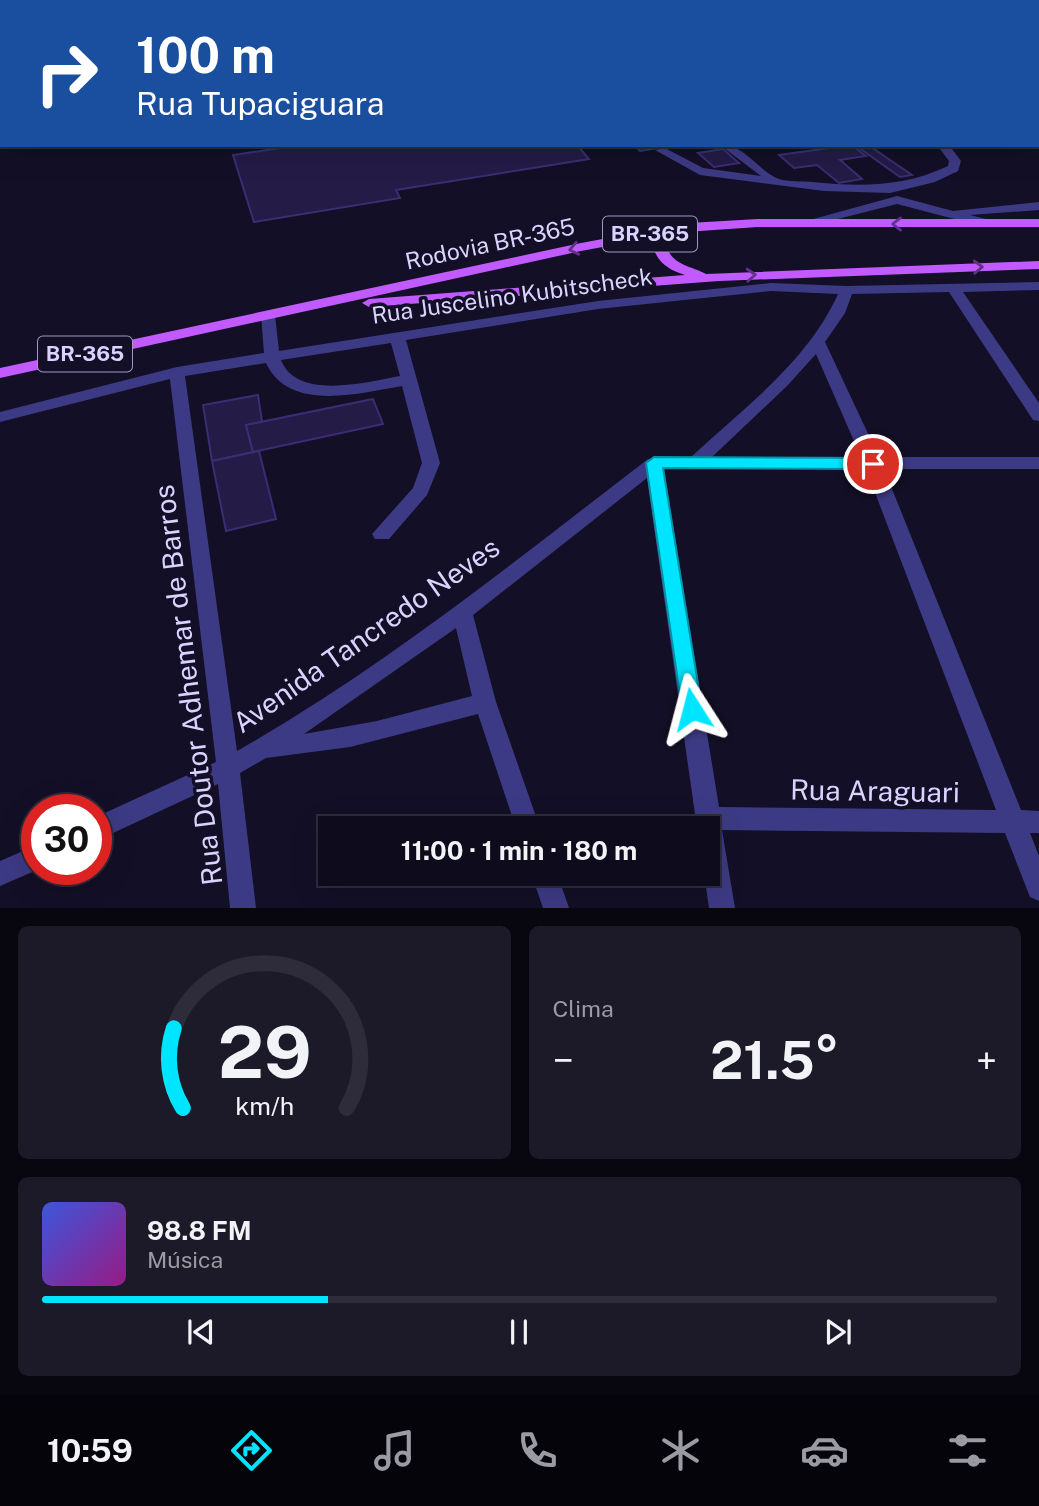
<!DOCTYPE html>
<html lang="pt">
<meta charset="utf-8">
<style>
body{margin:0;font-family:"Public Sans",sans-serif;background:#1c1929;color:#f1f3f6;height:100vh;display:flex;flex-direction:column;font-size:26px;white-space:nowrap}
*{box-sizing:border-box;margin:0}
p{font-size:23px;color:#9b9ba3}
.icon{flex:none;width:38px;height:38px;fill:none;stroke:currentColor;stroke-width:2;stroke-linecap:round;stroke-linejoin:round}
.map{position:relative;height:908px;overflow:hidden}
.details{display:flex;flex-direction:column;gap:18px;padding:18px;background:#08060f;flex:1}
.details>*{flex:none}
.hud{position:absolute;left:0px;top:0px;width:1040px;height:147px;box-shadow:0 7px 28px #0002,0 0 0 2px #2e2b3b;background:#1a4fa0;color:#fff;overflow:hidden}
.speed{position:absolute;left:21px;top:794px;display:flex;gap:14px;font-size:35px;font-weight:700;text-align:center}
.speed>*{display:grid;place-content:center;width:91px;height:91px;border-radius:50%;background:#0e0b1c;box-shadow:0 7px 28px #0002,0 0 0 2px #2e2b3b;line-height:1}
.speed .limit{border:10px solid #d22;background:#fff;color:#111}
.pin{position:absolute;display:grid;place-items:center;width:60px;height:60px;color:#fff;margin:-30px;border:4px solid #fff;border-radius:50%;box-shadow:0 2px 7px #0007}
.me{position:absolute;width:77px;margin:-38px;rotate:351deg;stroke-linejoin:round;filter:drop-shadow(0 0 5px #0008)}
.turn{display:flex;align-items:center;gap:24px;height:147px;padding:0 21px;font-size:32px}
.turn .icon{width:91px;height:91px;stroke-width:2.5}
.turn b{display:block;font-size:49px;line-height:60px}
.big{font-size:52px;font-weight:700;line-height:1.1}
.details .tile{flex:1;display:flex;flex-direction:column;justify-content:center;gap:10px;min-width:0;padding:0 24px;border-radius:10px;background:#1c1929}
.details .dial{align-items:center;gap:0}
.dial svg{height:182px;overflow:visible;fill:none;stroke:#2e2b3b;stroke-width:7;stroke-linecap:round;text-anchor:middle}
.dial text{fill:#f1f3f6;stroke:none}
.song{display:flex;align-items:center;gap:21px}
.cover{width:84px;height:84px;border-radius:10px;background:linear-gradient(135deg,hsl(230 70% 55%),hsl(310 70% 35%))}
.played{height:7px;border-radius:4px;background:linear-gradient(90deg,#00e5ff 30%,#2e2b3b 30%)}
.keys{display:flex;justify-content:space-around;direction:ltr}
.heat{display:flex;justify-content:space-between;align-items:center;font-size:38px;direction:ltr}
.details .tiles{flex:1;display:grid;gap:18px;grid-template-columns:1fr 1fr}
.tile:last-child{grid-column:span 2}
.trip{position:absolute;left:318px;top:816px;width:402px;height:70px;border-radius:0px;background:#0e0b1c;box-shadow:0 7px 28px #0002,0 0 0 2px #2e2b3b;font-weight:700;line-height:70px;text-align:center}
.tabs{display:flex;height:112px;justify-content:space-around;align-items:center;background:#06040b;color:#9b9ba3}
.tabs .icon{width:49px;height:49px}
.tabs .active{color:#00e5ff}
.tabs b{font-size:32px;color:#f1f3f6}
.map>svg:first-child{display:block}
.building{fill:#241b47;stroke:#3b2d73;stroke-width:2}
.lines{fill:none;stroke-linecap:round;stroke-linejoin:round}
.minor{fill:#3d3a85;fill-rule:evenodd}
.major{fill:#c25bff;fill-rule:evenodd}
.oneway{stroke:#623188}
.route{fill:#00e5ff;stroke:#0095a6;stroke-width:2}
.labels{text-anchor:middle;stroke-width:7;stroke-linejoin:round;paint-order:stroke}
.shield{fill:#130f26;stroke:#9e99be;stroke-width:2}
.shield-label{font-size:21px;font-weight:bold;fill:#d9d4ff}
.street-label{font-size:23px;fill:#d9d4ff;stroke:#130f26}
.near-street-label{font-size:28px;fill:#d9d4ff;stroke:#130f26}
</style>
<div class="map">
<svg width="1039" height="908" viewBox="0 0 1039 908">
<rect width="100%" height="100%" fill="#130f26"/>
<g class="building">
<path d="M301 145H577L589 159 396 190 400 198 254 222 233 155Z"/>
<path d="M634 145H676L640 151Z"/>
<path d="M851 145 866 156 840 160 862 179 839 183 817 165 794 168 779 155Z"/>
<path d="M855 145H868L912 175 900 177Z"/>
<path d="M723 149 739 163 714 167 698 153Z"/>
<path d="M258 395 262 422 246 425 253 452 212 461 203 405Z"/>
<path d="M373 399 383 424 253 452 246 425Z"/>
<path d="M259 451 276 519 226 531 212 461Z"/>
</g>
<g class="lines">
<g class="minor">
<path d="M505 0H524L504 2Z"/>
<path d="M720 145C746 145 757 170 779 179 788 182 802 181 812 182 860 187 904 187 948 166L949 161 937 145H949L961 161 958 171 935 182 890 193 824 191 700 175 655 150 665 148 703 168 761 176Z"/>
<path d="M897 196 953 211 1039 202V210L970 215 990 220V226L985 227 897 204 806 227 799 223Z"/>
<path d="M1039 282V290L963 292 1039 403V421L1033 420 949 292 852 294 845 313 825 342 879 457H1039V469H884L1021 810 1039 811V833H1030L1039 856V901L1030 897 1005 833 722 830 735 908H709L704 873H709V828H697L647 478 473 615 496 702 540 828H516L478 714 350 747 266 758 240 773 256 908H230L218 784 96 841V817L216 762 170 379 0 422V412L177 367 264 353 261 315 268 311 275 315 279 351 598 301 771 283 847 286ZM771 291 838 294C808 361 744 408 691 457L648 459C515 561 383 668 237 751L185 376 266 363C289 413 360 393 402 386L422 463 413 488 372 534 375 539H389L427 495 440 463 406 340 598 309ZM391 343 400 376C367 382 297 401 281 360ZM816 354 861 457H712L787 386ZM664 469H866L996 810 719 807ZM456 628 472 696 377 721 304 734Z"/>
<path d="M37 845V870L0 886V861Z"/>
<path d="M531 873H557L569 908H543Z"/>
</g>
<path class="major" d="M758 219H1039V227H758L685 232 667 248C674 266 692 266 706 274L1039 261V269L719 281 369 307 362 303 369 299 685 275C669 270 658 263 653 247L667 235 581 251 0 378V368L581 243 689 223Z"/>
</g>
<defs><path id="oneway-chevron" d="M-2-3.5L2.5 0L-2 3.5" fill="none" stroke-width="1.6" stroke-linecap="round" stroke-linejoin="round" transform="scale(1.75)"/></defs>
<g class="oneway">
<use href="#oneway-chevron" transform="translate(897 224) rotate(-180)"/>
<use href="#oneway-chevron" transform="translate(574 249) rotate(168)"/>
<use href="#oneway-chevron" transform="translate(978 267) rotate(-2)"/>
<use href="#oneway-chevron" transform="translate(751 275) rotate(-3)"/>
</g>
<path class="route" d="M654 457 873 458 881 464 873 469 663 468 702 709 699 715 692 718 685 715 682 709 646 463Z"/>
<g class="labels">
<g class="shield">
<rect x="603" y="216.5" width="94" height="35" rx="5"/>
<rect x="38" y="336.5" width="94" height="35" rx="5"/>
</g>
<g class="shield-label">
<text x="650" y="241">BR-365</text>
<text x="85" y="361">BR-365</text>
</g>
<g class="street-label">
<text transform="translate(490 244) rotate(-12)" y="8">Rodovia BR-365</text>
<text transform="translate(512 296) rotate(-8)" y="8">Rua Juscelino Kubitscheck</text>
</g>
<g class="near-street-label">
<text transform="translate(366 635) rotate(-35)" y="10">Avenida Tancredo Neves</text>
<text transform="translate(188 685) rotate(-97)" y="10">Rua Doutor Adhemar de Barros</text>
<text transform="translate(875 791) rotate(1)" y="10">Rua Araguari</text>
</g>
</g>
</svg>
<div class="speed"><div class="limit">30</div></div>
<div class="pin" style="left:873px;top:464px;background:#d93025"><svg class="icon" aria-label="arrive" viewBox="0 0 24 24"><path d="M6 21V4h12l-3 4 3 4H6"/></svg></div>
<svg class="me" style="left:692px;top:709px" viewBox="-20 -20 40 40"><path d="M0-17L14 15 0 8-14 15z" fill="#00e5ff" stroke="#fff" stroke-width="4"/></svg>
<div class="trip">11:00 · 1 min · 180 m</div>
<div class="hud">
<div class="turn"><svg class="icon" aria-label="right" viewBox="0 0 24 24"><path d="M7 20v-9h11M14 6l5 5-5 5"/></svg><div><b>100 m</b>Rua Tupaciguara</div></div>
</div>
</div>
<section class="details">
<div class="tiles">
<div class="tile dial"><svg viewBox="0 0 100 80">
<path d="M14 69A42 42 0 1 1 86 69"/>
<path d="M14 69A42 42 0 0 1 10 34" stroke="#00e5ff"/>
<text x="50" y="56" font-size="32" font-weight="700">29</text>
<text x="50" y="72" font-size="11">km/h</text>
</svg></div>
<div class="tile"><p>Clima</p>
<div class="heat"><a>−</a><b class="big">21.5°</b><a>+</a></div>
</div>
<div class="tile">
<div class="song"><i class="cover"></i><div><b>98.8 FM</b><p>Música</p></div></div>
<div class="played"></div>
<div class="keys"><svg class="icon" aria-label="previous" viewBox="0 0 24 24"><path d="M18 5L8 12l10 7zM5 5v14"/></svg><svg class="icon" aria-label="pause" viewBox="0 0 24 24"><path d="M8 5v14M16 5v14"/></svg><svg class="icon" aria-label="next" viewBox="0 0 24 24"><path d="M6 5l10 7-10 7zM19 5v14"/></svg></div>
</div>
</div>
</section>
<nav class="tabs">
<b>10:59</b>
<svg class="icon active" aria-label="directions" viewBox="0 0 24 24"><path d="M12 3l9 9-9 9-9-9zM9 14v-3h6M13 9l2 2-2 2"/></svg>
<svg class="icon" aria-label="music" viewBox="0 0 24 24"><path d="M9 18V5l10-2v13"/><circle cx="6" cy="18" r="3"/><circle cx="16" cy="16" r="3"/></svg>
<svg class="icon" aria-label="phone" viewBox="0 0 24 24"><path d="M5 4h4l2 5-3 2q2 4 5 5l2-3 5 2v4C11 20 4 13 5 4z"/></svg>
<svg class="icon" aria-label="climate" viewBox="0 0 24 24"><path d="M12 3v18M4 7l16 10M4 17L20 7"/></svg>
<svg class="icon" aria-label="car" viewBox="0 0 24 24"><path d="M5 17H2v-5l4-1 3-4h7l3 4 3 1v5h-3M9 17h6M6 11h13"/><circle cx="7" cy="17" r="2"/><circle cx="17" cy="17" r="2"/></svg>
<svg class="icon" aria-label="filters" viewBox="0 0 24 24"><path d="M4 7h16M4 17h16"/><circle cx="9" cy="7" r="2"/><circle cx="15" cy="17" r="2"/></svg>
</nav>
